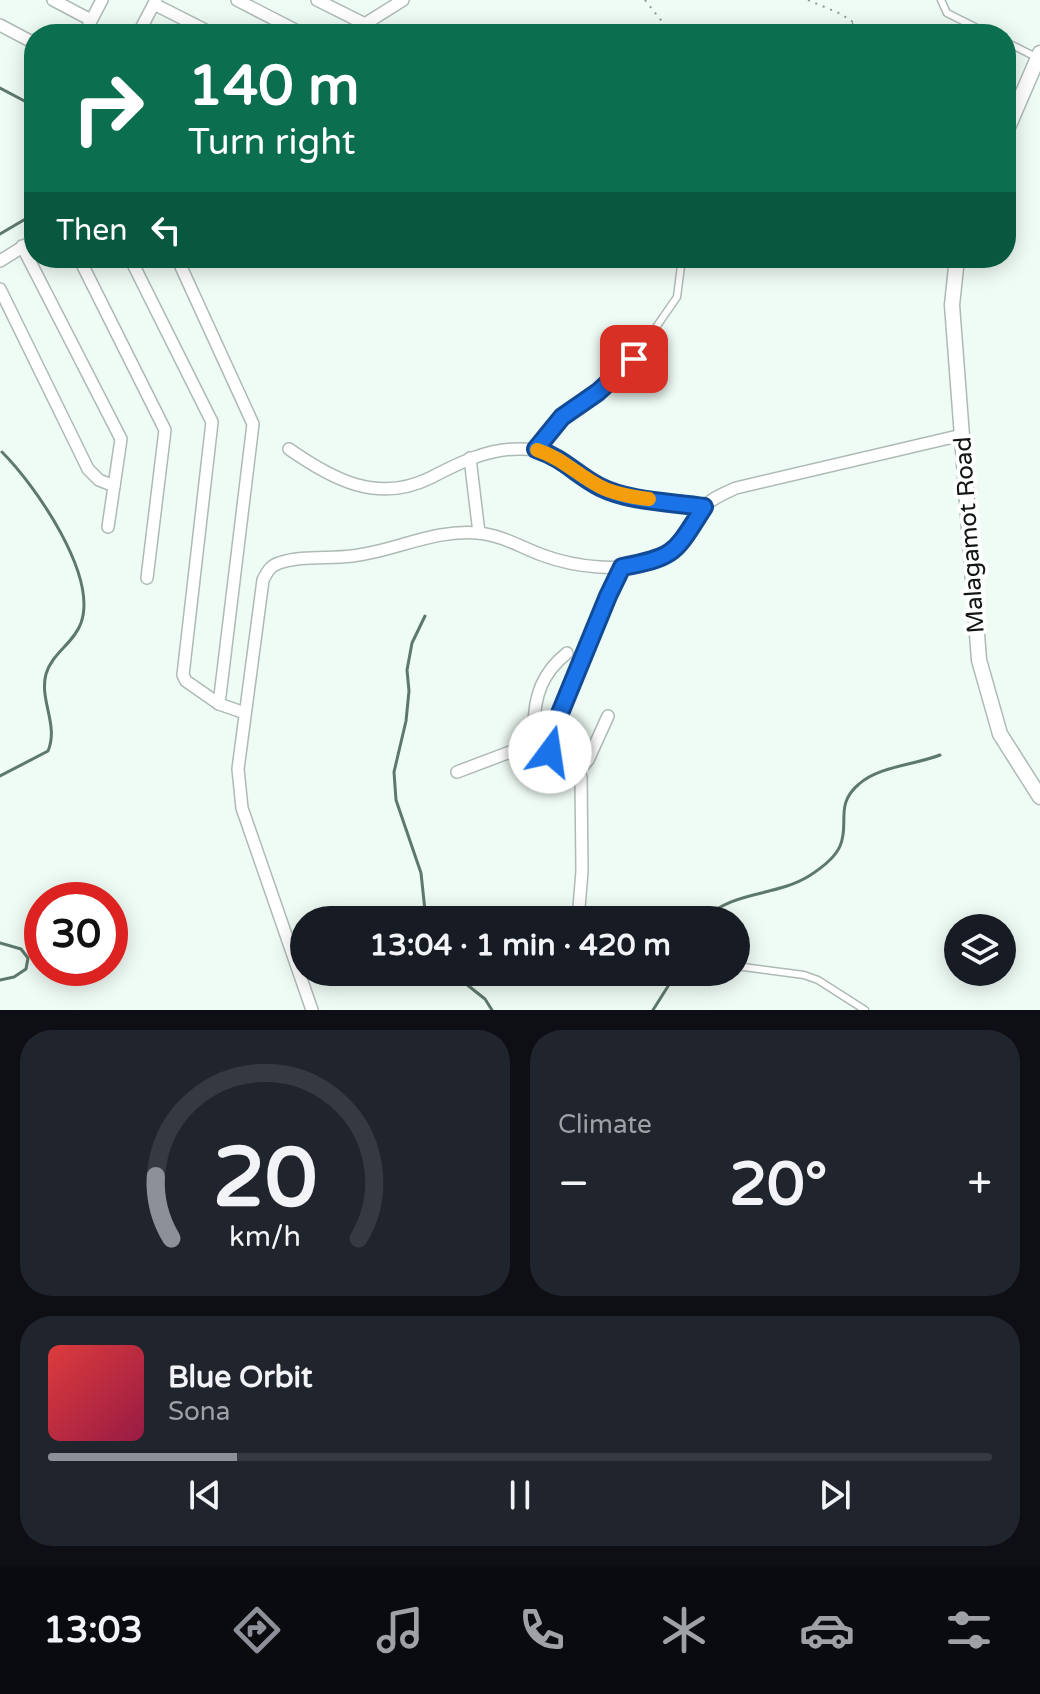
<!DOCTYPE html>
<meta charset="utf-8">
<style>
body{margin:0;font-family:"Varela Round",sans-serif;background:#20242c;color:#f1f3f6;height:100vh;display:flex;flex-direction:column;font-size:30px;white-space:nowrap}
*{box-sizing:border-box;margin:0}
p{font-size:26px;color:#9ea1a6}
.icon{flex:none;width:44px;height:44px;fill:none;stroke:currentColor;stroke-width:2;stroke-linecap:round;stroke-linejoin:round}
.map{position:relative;height:1010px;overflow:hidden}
.details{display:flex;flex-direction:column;gap:20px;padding:20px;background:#0d0f14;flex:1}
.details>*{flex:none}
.banner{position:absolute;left:24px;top:24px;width:992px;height:244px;border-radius:32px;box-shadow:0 4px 20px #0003;background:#0b6e4f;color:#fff;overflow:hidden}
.controls{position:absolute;left:944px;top:914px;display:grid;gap:16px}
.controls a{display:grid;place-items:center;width:72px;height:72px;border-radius:50%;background:#171b24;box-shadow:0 4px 20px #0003;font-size:40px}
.speed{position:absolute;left:24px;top:882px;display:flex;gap:16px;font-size:40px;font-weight:700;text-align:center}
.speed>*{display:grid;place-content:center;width:104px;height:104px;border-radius:50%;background:#171b24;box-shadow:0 4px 20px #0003;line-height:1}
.speed .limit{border:12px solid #d22;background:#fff;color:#111}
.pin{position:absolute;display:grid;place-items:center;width:68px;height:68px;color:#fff;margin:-34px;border-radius:16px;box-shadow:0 4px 12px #0006}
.me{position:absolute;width:88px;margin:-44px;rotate:14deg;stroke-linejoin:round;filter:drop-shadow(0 0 6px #0008)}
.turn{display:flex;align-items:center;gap:28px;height:168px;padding:0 32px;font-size:36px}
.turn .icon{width:104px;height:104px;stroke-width:2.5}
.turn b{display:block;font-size:56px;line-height:68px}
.then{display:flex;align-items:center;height:76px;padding:0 32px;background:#0003;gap:16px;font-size:30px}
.big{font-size:60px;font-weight:800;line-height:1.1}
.details .widget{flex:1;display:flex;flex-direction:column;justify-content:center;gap:12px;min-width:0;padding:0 28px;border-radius:32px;background:#20242c}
.details .dial{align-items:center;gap:0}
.dial svg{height:208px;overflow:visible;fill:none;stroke:#363941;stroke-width:7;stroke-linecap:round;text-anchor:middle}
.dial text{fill:#f1f3f6;stroke:none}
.song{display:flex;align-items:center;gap:24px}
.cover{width:96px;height:96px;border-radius:12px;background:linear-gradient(135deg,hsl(0 70% 55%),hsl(340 70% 35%))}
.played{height:8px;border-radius:4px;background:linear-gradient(90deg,#8c9099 20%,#363941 20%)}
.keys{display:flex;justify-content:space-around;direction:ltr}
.heat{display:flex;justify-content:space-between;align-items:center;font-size:44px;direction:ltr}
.details .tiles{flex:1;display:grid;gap:20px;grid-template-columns:1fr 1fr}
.widget:last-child{grid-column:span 2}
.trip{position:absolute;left:290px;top:906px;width:460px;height:80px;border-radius:40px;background:#171b24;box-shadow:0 4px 20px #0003;font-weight:800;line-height:80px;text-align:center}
.menu{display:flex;height:128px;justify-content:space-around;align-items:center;background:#090b0e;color:#9ea1a6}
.menu .icon{width:56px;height:56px}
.menu .selected{color:#8c9099}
.menu b{font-size:36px;color:#f1f3f6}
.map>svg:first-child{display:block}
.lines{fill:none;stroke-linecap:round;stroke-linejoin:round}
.stream{stroke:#5d796d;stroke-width:3}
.service-casing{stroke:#aebab5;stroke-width:9}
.minor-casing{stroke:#aebab5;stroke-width:14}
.tertiary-casing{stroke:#aebab5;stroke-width:17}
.path{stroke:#919995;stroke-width:2;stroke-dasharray:2 6;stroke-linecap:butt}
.service{stroke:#fff;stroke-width:6}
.minor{stroke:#fff;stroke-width:11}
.tertiary{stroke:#fff;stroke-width:14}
.route-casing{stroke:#114b97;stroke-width:20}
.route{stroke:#1a73e8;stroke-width:14}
.slow{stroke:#f59e0b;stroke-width:14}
.labels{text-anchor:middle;stroke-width:8;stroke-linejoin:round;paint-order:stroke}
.street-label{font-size:24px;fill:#111513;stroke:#fff}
</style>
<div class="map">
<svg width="1040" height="1010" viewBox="0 0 1040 1010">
<rect width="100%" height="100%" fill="#effbf5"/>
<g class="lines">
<g class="stream">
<path d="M0 88 34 106"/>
<path d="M0 234 34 214"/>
<path d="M425 616 412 643 407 670 409 691 406 721 394 772 396 800 421 873 426 920"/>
<path d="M0 776 48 751C59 725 39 700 46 674 52 653 74 643 81 623 98 575 35 485 2 452"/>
<path d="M703 920C733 890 775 897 809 876 820 869 835 858 840 846 850 824 834 805 859 784 879 766 915 765 940 755"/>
<path d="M0 943 21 949 28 958 26 969 14 977 0 980"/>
<path d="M451 972 485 999 492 1010"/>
<path d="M653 1010 677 972"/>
</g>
<g class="service-casing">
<g id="service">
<path d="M941 0 947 13 989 34"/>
<path d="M1006 42 1038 58"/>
<path d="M536 449 562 417 598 392 634 359 677 297 682 258"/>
<path d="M736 966 804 975 818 980 865 1010"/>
</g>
</g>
<g class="minor-casing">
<g id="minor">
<path d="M53 0 91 20"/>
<path d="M237 0 303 34"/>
<path d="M317 0 365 24"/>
<path d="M154 4 213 34"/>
<path d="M0 25 34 43"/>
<path d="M84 34 102 0"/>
<path d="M138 34 156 0"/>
<path d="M349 34 403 0"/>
<path d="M22 246 121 439 108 527"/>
<path d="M79 258 165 430 147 578"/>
<path d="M130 258 212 422 183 675 186 681 219 704"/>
<path d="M177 258 253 424 219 704 245 713"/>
<path d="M0 261 34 240"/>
<path d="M0 289 88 469 99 480 114 486"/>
<path d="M289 449C332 479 377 504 430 478 459 463 488 448 522 449 559 449 571 474 602 488 633 502 671 502 704 507"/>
<path d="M470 458 479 533"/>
<path d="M549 740 534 728C534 696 542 673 567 653"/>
<path d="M578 771 588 760 608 716"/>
<path d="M457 772 510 752H520L539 758 550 752"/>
<path d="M578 920 582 871 581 777C572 760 548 764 549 740L608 596 622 567"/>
<path d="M312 1010 242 808 238 769 263 580C267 572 270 566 279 563 301 555 329 559 352 556 396 551 433 529 478 533 501 535 521 547 542 555 577 568 621 572 656 561 682 553 687 524 704 507 712 498 725 493 736 488L962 435"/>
</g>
</g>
<g class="tertiary-casing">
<g id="tertiary">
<path d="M1006 132 1040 53"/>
<path d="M957 258 952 305 979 660 1000 734 1040 797"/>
</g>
</g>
<g class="path">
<path d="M645 0 672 34"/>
<path d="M808 0 841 14 871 34"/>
<path d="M840 34 853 23"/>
<path d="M614 389 640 380 644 375 643 360"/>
</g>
<use href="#service" class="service"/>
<use href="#minor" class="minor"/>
<use href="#tertiary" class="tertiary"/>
</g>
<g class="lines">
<g class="route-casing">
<path id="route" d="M550 752 549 740 608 596 622 567C677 557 675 552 704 507 671 502 630 502 600 487 575 474 565 459 536 449L562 417 598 392 634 359"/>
</g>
<use href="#route" class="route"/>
<path class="slow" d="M537 450C562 458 576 474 599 486 614 494 632 497 649 499"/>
</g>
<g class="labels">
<g class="street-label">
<text transform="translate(969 535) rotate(-94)" y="8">Malagamot Road</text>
</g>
</g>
</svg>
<div class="controls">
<a><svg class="icon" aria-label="layers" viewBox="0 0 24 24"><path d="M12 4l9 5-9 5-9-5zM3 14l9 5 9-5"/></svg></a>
</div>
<div class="speed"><div class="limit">30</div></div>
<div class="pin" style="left:634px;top:359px;background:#d93025"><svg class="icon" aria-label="arrive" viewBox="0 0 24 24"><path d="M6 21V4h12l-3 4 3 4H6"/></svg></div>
<svg class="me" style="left:550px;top:752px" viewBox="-20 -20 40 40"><circle r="19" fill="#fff"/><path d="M0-13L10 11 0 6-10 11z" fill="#1a73e8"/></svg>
<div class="trip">13:04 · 1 min · 420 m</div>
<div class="banner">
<div class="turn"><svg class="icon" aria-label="right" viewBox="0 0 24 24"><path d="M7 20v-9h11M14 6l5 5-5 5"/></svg><div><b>140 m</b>Turn right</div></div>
<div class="then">Then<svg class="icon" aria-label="left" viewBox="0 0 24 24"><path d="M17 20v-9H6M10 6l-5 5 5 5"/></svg></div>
</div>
</div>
<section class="details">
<div class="tiles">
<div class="widget dial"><svg viewBox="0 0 100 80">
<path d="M14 69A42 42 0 1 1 86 69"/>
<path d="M14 69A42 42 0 0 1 8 45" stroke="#8c9099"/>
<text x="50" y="56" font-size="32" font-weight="700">20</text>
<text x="50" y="72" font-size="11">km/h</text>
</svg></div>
<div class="widget"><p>Climate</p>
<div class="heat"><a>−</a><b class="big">20°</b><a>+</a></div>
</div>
<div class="widget">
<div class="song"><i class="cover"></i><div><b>Blue Orbit</b><p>Sona</p></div></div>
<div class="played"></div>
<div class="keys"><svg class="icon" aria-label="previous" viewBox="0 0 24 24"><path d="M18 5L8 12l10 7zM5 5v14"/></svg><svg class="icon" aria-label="pause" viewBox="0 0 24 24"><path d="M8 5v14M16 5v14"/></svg><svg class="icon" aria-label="next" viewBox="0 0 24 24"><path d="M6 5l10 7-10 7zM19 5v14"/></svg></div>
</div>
</div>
</section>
<nav class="menu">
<b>13:03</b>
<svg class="icon selected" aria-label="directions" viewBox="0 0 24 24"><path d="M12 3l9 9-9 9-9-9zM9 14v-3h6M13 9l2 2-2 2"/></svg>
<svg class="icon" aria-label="music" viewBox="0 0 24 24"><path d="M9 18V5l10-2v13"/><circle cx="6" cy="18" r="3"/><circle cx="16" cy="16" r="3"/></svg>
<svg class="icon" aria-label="phone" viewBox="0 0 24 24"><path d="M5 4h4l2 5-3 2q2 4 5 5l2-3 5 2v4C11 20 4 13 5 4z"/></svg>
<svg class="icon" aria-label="climate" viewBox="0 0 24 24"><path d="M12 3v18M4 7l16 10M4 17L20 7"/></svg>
<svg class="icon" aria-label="car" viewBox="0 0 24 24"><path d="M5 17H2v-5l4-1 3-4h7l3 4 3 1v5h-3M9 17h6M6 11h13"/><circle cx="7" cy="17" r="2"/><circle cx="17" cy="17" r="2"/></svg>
<svg class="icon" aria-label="filters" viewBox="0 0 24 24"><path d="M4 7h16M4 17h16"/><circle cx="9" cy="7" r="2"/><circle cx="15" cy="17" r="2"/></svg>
</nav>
